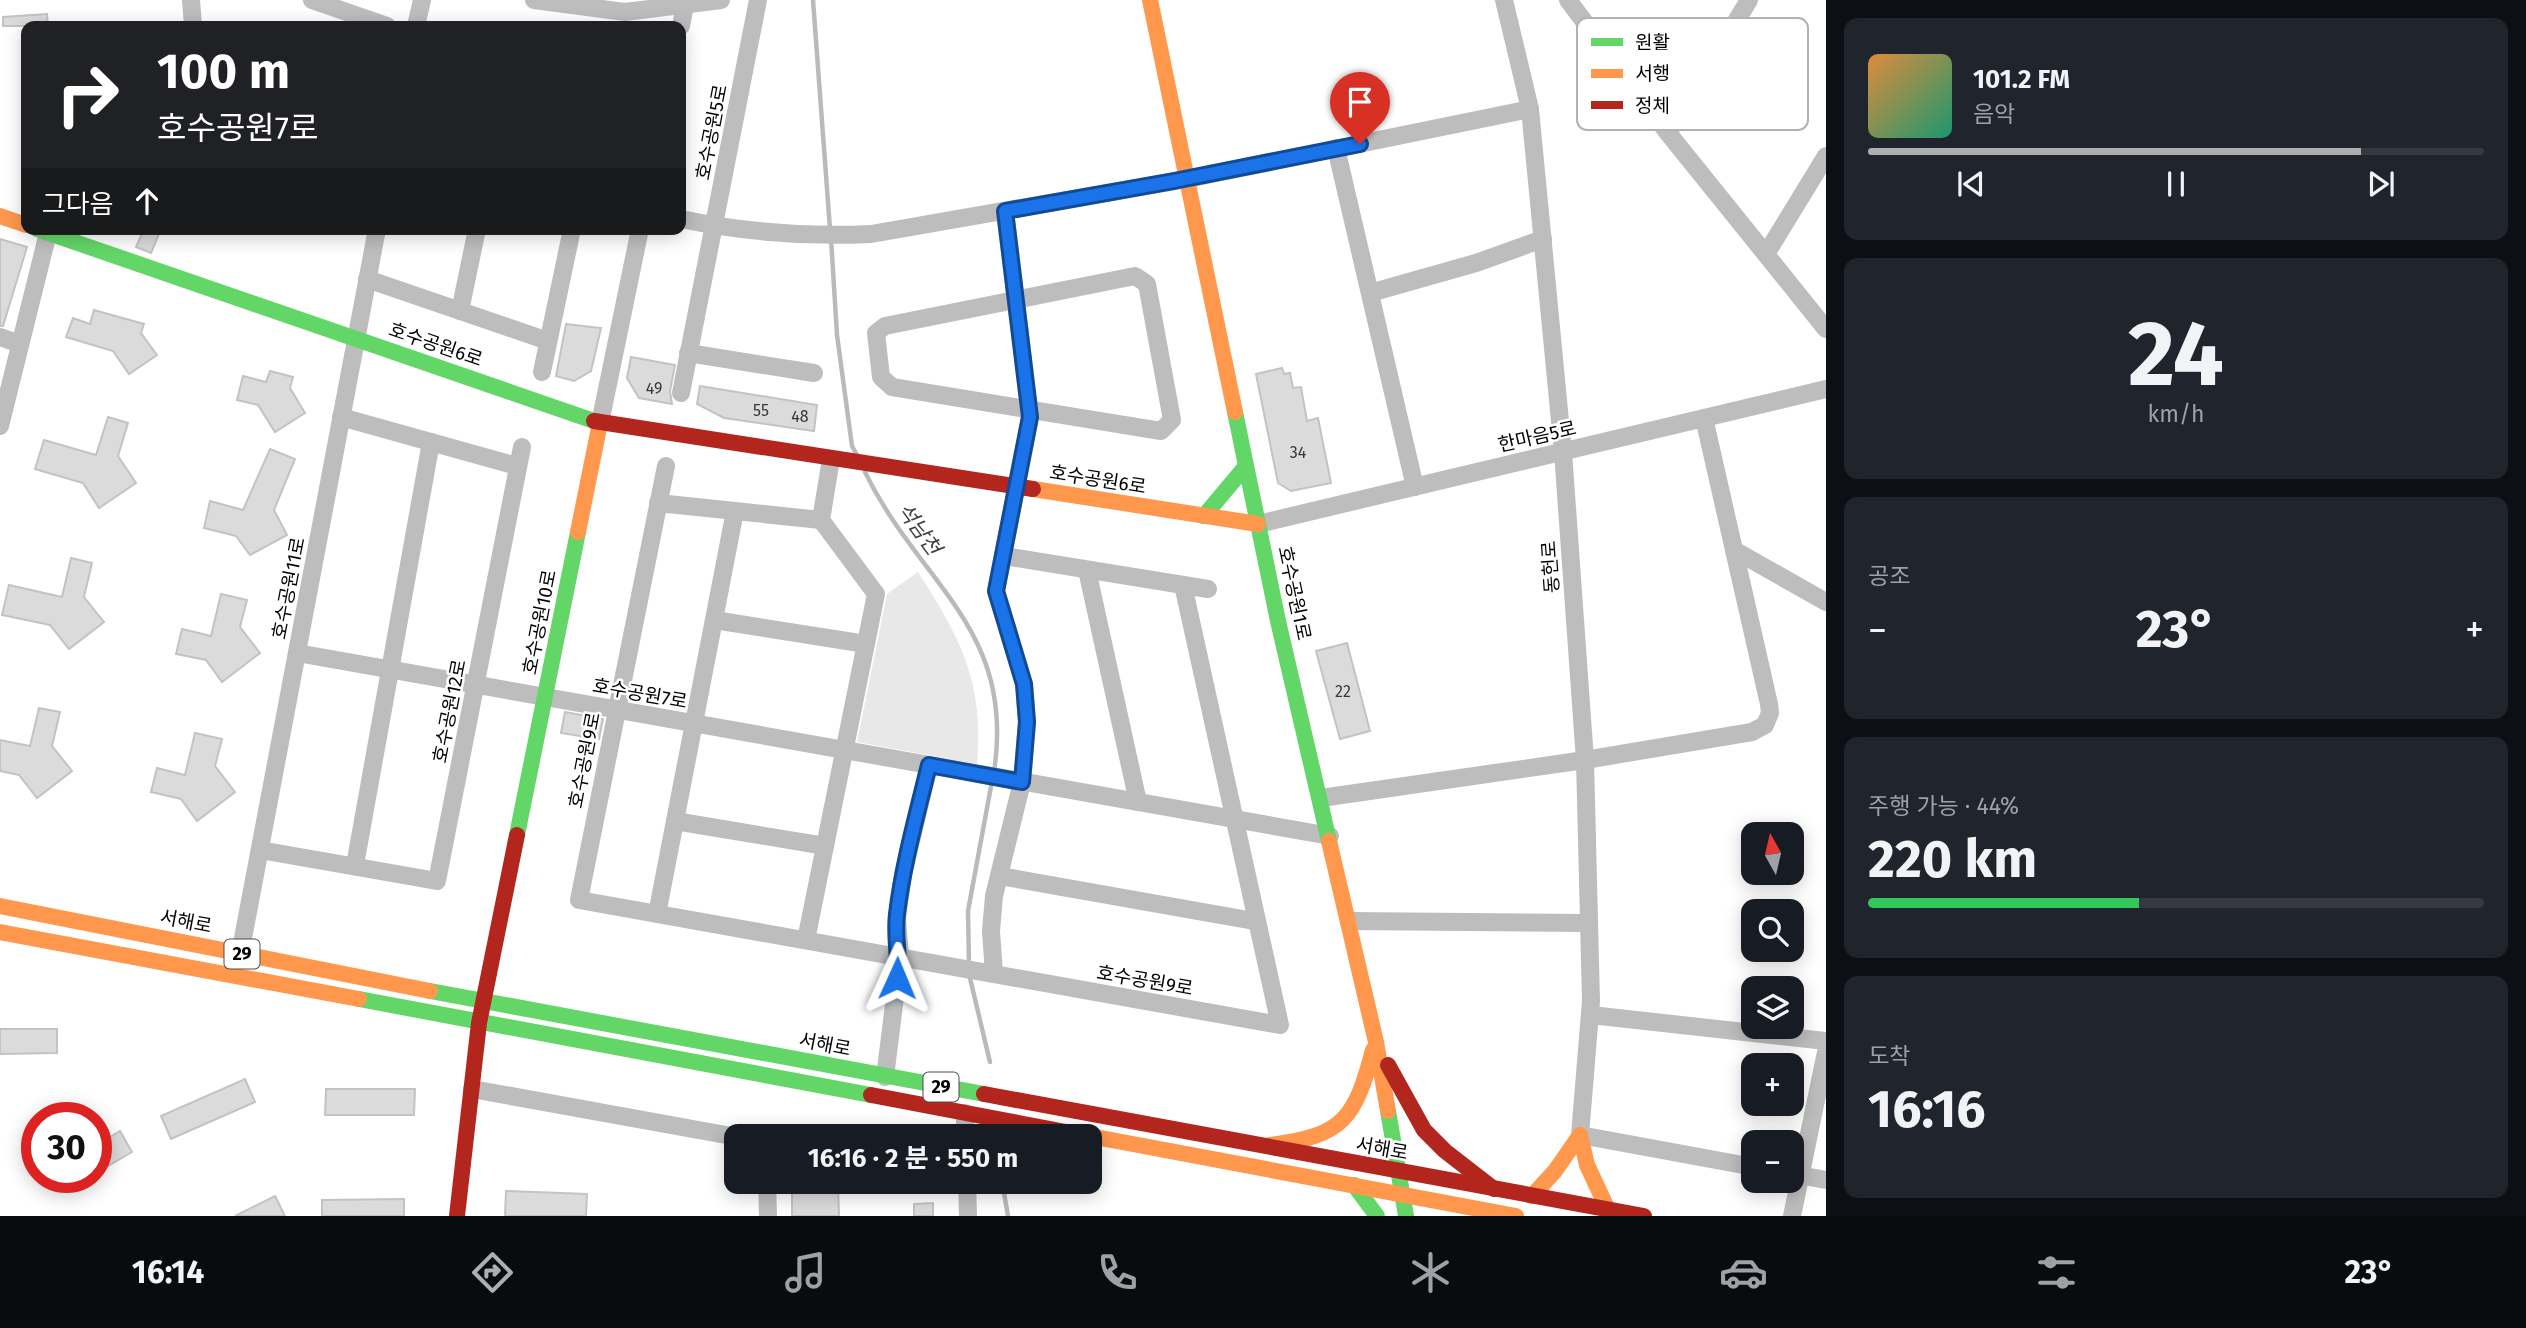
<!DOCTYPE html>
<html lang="ko">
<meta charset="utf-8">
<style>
body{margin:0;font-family:"Fira Sans","Noto Sans KR",sans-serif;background:#20242c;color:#f1f3f6;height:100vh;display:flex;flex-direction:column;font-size:26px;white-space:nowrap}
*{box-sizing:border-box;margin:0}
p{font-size:23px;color:#9ea1a6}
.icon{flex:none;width:38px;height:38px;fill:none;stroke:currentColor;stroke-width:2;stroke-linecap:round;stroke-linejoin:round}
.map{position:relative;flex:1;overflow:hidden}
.panel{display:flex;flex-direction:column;gap:18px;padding:18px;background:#0d0f14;width:700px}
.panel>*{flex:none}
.guide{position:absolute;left:21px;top:21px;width:665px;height:214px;border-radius:14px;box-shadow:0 4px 18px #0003;background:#202124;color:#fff;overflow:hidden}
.needle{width:46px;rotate:352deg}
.fabs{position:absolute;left:1741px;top:822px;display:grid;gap:14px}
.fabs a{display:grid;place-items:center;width:63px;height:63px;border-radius:14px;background:#171b24;box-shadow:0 4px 18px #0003;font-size:35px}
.speed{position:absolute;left:21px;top:1102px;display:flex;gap:14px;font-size:35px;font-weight:700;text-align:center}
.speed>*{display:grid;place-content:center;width:91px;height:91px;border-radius:50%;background:#171b24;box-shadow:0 4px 18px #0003;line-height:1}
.speed .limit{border:10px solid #d22;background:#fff;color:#111}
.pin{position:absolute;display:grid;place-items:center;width:60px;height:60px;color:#fff;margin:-72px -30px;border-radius:50% 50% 50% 0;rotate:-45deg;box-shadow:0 0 7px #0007}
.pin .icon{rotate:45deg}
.me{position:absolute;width:77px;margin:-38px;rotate:1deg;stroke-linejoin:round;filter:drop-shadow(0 0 5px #0008)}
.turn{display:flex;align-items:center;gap:24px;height:147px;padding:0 21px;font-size:32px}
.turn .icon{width:91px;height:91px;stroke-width:2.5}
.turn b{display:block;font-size:49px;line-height:60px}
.then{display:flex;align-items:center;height:66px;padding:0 21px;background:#0003;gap:14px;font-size:26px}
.big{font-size:52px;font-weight:700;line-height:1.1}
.panel .tile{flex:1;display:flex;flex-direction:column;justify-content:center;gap:10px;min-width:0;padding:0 24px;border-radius:14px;background:#20242c}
.panel .dial{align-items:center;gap:0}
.dial b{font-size:91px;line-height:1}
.song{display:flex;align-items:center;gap:21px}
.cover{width:84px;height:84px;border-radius:10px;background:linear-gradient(135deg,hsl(30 70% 55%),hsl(160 70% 35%))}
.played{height:7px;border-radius:4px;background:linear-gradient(90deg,#adaeaf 80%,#363941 80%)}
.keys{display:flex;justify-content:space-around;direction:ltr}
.heat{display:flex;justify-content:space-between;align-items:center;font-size:38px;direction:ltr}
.charge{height:10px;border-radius:5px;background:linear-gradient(90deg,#34c759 44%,#363941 0)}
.trip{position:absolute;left:724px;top:1124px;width:378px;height:70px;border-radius:14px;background:#171b24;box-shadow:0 4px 18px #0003;font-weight:700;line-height:70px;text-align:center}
.dock{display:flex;height:112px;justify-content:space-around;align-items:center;background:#090b0e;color:#9ea1a6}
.dock .icon{width:49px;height:49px}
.dock .active{color:#adaeaf}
.dock b{font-size:32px;color:#f1f3f6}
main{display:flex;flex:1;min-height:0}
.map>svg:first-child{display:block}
.green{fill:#e8e8e8}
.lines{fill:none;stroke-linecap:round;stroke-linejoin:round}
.stream{stroke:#bababa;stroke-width:4.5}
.building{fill:#dbdbdb;stroke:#c3c3c3;stroke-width:2}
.street{stroke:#bdbdbd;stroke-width:18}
.fast{stroke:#63d668;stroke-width:16}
.slow{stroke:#ff974d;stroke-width:16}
.jam{stroke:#b3261e;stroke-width:16}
.route-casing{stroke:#114b97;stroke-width:18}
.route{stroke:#1a73e8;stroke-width:12}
.labels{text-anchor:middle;stroke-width:5;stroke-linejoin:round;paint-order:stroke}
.number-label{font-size:16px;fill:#373737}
.shield{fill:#fff;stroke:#4c4c4c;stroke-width:2}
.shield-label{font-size:18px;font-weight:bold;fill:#000}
.street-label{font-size:19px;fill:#000;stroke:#fff}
.water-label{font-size:21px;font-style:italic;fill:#3d3d3d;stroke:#fff}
.key{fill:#fff;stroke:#b2b2b2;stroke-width:2}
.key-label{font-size:19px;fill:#000}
</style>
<main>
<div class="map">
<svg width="1826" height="1216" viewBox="0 0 1826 1216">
<rect width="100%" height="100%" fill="#fff"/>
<path class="green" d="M918 572C961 639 984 682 977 764L857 742 887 594Z"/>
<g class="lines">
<g class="stream">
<path d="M813 0 830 229"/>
<path d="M831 238 837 335 852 446 857 455"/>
<path d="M865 472C920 585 1016 628 994 772"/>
<path d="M969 965 968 911 992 781"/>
<path d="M969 974 990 1062"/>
<path d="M1002 1181 1008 1216"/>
</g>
</g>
<g class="building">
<path d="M47 14 48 26H3V17Z"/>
<path d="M144 229H161L151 253 136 247Z"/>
<path d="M0 239 27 247 3 326H0Z"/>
<path d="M94 310 144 324 141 333 157 355 129 374 113 351 66 337 73 318 90 324Z"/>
<path d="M566 324 601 328 591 371 574 381 556 376Z"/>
<path d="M631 357 675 365 670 391 672 404 639 398 627 378Z"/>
<path d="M1282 368 1284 374 1290 373 1293 388 1301 387 1307 421 1318 418 1331 483 1291 491 1278 483 1256 374Z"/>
<path d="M270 371 293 377 290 388 305 413 275 432 258 405 237 400 243 376 266 382Z"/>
<path d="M700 386 817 405 814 431 724 418 697 404Z"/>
<path d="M108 417 128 423 118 456 136 483 99 508 83 483 35 469 44 440 96 455Z"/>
<path d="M270 449 295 459 274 510 287 535 250 555 236 536 204 528 210 501 243 510Z"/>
<path d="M71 558 92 563 84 597 104 622 69 649 50 625 2 615 9 585 62 597Z"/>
<path d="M221 594 247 600 240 627 260 653 222 682 206 660 176 654 182 629 211 636Z"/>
<path d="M1347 643 1370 731 1340 739 1316 651Z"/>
<path d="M39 708 60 712 52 746 72 771 37 798 19 775 0 771V740L30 746Z"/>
<path d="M565 712 603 719 599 739 561 733Z"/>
<path d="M195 733 222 739 215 766 235 792 197 821 181 799 151 792 157 768 185 775Z"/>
<path d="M0 1029H57V1053L0 1054Z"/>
<path d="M245 1079 255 1102 171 1139 161 1116Z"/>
<path d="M326 1089H415L414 1115H325Z"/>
<path d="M120 1131 132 1152 96 1173V1146Z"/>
<path d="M792 1182H838L839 1216H792Z"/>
<path d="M506 1191 587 1194 586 1216H505Z"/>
<path d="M275 1196 285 1216H235Z"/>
<path d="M404 1199V1216H322V1200Z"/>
<path d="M933 1203V1216H914V1204Z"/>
</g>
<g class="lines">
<g class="street">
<path d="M191 0 193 26"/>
<path d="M312 0 387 26"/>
<path d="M534 0 625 12 721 0"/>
<path d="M1504 0 1530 109 1563 452 1585 760 1591 1001 1580 1135 1754 1167"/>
<path d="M1568 0 1668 133 1826 329"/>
<path d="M416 26 422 0"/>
<path d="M681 26 685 5"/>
<path d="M1668 133 1749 0"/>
<path d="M1336 148 1415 487"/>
<path d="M681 219C743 232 808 237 871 234L1187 179 1530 109"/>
<path d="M1766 254 1826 156"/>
<path d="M1135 276 1147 284 1172 420 1161 431 892 387 881 377 876 333 885 326Z"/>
<path d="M367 279 548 341"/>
<path d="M1370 293 1476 263 1543 239"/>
<path d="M460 311 477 229"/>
<path d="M0 337 20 344"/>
<path d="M688 353 814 373"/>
<path d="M542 372 572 229"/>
<path d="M681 393 758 0"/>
<path d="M341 417 517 466"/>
<path d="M600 423 640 229"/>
<path d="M0 426 48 233"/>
<path d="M666 466 579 900 1280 1025 1183 585"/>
<path d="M658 503 821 520"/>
<path d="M1258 524 1826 389"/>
<path d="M1734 550 1826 602"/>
<path d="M1004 556 1208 589"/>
<path d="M1087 570 1138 802"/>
<path d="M714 620 866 644"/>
<path d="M297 653 1330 836"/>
<path d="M1321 798 1585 760 1752 732 1765 725 1770 713 1769 704 1704 418"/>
<path d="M675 821 825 846"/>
<path d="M260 850 437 881 522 447"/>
<path d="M355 865 431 442"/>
<path d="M1000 876 1254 921"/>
<path d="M657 914 735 511"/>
<path d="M1349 921 1589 923"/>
<path d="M806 940 876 594 821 520 831 459"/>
<path d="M240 954 377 229"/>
<path d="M994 974 991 931 994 896 1022 782 1027 722 1024 684 996 591 1030 417 1005 211"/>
<path d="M1591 1015 1826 1041"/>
<path d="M885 1077 900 957 897 918 903 875 929 765"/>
<path d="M472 1089 737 1137"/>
<path d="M965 1113V1136"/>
<path d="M1792 1174 1826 1180"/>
<path d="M767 1181 768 1216"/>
<path d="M967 1181 968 1216"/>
<path d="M1792 1216 1826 1052"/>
</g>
<g class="fast">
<path d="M37 229 594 421"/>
<path d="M1235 412 1278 621 1329 841"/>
<path d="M1204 516 1246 466"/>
<path d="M517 835 578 532"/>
<path d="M430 991 984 1094"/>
<path d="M359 999 871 1095"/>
<path d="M1388 1111 1406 1216"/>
<path d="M1354 1185 1377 1216"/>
</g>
<g class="slow">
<path d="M1150 0 1235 412"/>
<path d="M0 216 26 225"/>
<path d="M1033 489 1258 524"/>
<path d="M578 532 600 423"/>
<path d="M1329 841 1376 1042 1388 1111"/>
<path d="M0 906 430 991"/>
<path d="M0 932 359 999"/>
<path d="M1580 1135 1587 1165 1608 1210"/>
<path d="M1090 1136 1516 1216"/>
<path d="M1270 1145C1344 1136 1355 1118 1373 1050"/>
<path d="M1532 1196 1555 1171 1580 1135"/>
</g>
<g class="jam">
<path d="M594 421 1033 489"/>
<path d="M1388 1065 1424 1130 1445 1151 1494 1189"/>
<path d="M984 1094 1644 1216"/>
<path d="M871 1095 1087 1136"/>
<path d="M457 1216 479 1023 517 835"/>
</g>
</g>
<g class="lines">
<g class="route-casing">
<path id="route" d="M897 978C900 956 894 936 897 914 903 864 917 814 929 765L1022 782 1027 722 1024 684 996 591 1030 417 1005 211 1174 181 1360 144"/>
</g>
<use href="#route" class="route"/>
</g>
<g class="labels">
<g class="number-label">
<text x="654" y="394">49</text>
<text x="761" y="416">55</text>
<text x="800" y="422">48</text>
<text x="1298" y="458">34</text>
<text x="1343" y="697">22</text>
</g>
<g class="shield">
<rect x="224.5" y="939.5" width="35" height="29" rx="5"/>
<rect x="923.5" y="1072.5" width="35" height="29" rx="5"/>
</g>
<g class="shield-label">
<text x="242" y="960">29</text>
<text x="941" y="1093">29</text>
</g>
<g class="street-label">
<text transform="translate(711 132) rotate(-79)" y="7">호수공원5로</text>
<text transform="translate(436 344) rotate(19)" y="7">호수공원6로</text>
<text transform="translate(1537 436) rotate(-13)" y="7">한마음5로</text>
<text transform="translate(1098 479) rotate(9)" y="7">호수공원6로</text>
<text transform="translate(1550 567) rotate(-94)" y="7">동헌로</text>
<text transform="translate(288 588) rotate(-79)" y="7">호수공원11로</text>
<text transform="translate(1295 593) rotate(78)" y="7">호수공원1로</text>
<text transform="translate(539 622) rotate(-79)" y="7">호수공원10로</text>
<text transform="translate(640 693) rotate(10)" y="7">호수공원7로</text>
<text transform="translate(449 711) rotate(-79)" y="7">호수공원12로</text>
<text transform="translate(584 760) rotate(-79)" y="7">호수공원9로</text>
<text transform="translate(186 921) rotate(11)" y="7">서해로</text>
<text transform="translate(1145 980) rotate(10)" y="7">호수공원9로</text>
<text transform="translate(825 1044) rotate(11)" y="7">서해로</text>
<text transform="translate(1382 1148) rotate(10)" y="7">서해로</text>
</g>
<g class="water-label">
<text transform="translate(919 529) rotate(54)" y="7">석남천</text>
</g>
</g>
<rect x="1577" y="18" width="231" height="112" rx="10" class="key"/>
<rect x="1591" y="38" width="32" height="8" fill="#63d668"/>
<rect x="1591" y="69" width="32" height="9" fill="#ff974d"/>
<rect x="1591" y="101" width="32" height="8" fill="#b3261e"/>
<g class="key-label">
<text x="1635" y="49">원활</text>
<text x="1635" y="80">서행</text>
<text x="1635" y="112">정체</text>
</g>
</svg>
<div class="fabs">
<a><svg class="needle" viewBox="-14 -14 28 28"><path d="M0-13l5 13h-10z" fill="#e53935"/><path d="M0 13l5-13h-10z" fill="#9ea1a6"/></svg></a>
<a><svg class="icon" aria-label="search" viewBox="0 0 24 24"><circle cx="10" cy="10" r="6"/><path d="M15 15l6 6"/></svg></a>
<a><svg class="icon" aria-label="layers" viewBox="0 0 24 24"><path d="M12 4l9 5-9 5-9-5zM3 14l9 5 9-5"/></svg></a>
<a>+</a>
<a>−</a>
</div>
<div class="speed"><div class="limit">30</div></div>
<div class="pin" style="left:1360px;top:144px;background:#d93025"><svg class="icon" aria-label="arrive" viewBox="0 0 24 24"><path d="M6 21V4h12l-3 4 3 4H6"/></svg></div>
<svg class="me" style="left:897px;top:978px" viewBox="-20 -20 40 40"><path d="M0-17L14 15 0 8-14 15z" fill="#1a73e8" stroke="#fff" stroke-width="4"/></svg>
<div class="trip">16:16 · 2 분 · 550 m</div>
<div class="guide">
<div class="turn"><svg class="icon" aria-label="right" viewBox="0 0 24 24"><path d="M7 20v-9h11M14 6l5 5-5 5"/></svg><div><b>100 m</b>호수공원7로</div></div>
<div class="then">그다음<svg class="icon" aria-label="ahead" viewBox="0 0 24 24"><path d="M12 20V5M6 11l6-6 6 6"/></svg></div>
</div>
</div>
<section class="panel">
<div class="tile">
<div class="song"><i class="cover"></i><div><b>101.2 FM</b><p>음악</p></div></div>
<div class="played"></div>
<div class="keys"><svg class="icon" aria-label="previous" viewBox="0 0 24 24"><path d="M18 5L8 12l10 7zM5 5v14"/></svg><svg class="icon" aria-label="pause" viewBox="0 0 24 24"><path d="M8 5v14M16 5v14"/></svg><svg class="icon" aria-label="next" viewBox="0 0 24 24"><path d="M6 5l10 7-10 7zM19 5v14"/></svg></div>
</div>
<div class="tile dial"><b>24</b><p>km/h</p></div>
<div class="tile"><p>공조</p>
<div class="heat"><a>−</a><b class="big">23°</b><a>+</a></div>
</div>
<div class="tile"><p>주행 가능 · 44%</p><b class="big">220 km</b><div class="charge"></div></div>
<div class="tile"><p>도착</p><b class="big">16:16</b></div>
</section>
</main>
<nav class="dock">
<b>16:14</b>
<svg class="icon active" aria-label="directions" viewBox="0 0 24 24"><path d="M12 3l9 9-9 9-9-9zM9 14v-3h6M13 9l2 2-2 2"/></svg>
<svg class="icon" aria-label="music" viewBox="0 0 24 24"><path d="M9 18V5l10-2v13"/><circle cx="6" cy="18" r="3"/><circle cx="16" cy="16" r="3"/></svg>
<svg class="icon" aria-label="phone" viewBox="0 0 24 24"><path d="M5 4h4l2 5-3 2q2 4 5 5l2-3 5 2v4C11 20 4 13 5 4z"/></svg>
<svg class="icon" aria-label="climate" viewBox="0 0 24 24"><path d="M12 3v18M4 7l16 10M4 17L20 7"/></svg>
<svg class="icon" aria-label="car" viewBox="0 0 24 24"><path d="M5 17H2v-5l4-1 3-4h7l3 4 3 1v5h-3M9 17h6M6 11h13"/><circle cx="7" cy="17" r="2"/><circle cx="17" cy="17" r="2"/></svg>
<svg class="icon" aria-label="filters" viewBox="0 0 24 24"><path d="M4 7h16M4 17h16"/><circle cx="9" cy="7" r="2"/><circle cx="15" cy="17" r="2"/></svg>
<b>23°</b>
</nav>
